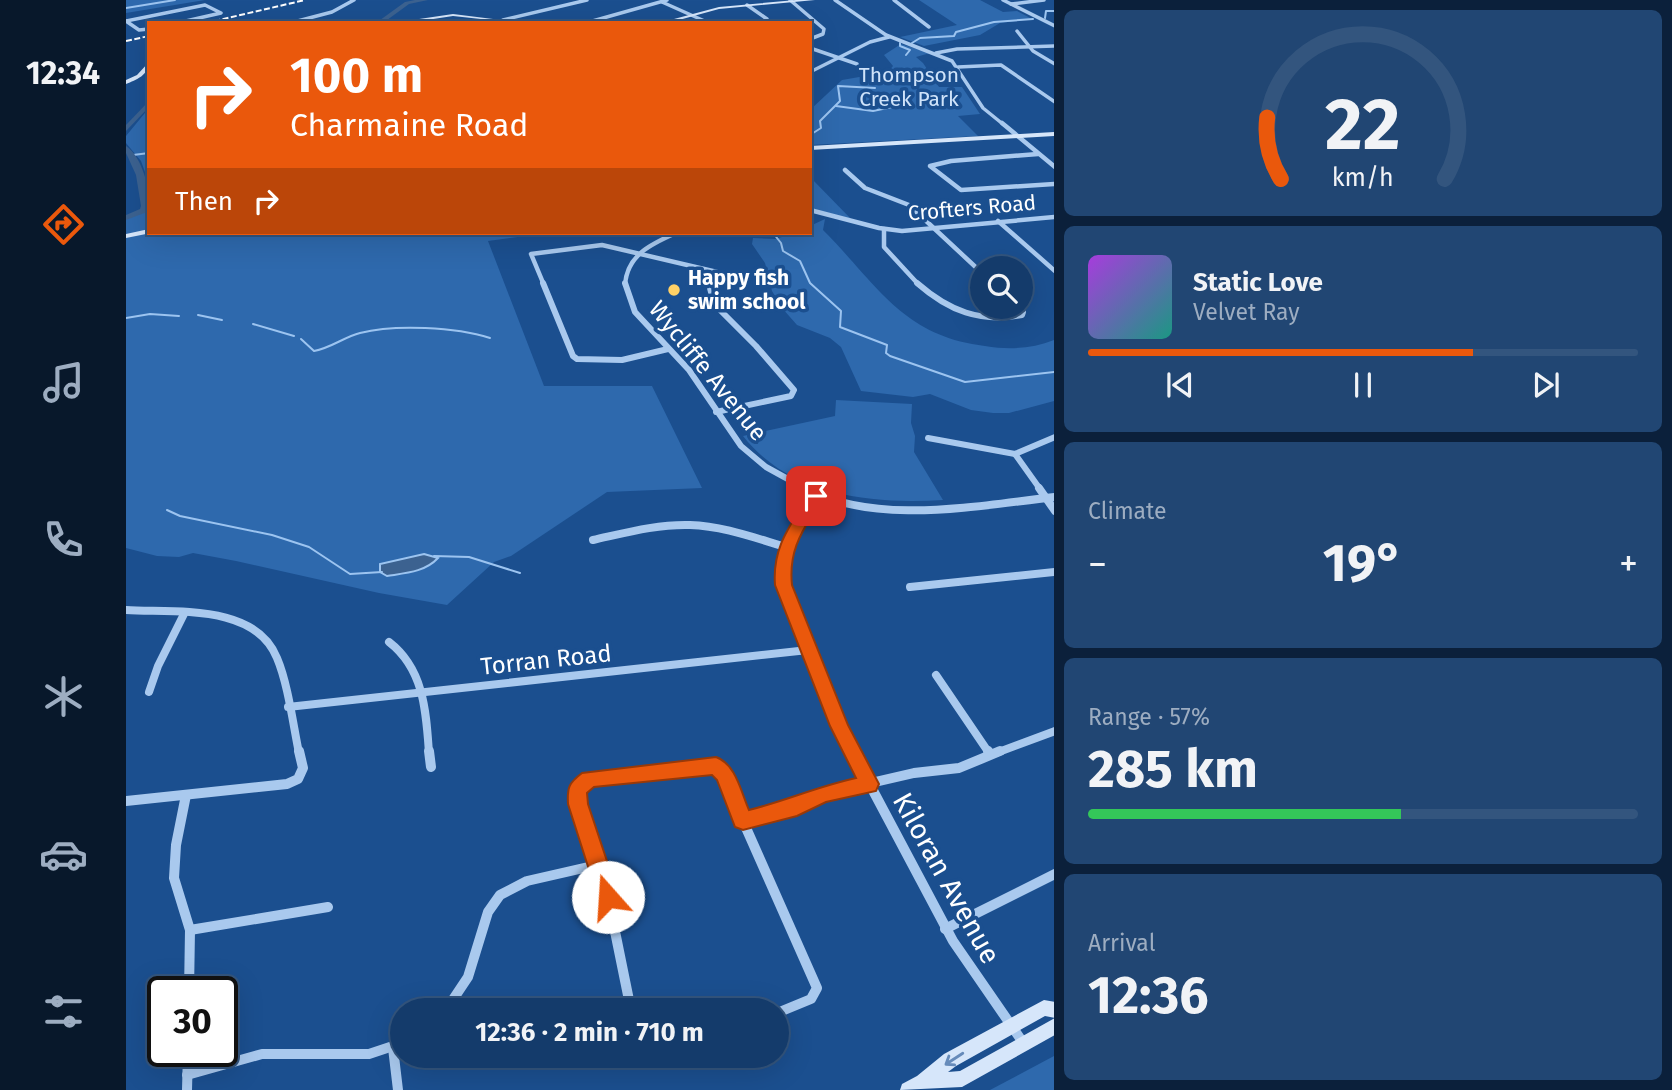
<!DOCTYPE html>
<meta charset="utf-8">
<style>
body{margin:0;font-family:"Fira Sans",sans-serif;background:#214673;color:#f1f3f6;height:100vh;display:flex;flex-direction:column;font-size:26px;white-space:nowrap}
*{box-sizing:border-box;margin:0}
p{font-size:23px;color:#9dadc1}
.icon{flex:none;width:38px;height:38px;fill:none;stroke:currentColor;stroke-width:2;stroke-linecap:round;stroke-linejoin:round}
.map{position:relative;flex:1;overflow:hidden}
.drawer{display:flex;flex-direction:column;gap:10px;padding:10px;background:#0b203b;width:618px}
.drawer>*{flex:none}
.hud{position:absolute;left:21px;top:21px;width:665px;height:214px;border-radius:0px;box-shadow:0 7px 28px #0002,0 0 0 2px #33557e;background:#ea580c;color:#fff;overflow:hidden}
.buttons{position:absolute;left:844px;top:256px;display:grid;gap:14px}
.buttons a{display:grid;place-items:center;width:63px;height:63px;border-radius:50%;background:#143b6b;box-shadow:0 7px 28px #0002,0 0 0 2px #33557e;font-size:35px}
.speed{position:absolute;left:21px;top:976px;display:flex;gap:14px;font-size:35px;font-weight:700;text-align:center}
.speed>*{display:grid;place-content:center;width:91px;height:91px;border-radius:50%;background:#143b6b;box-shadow:0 7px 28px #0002,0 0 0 2px #33557e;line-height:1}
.speed .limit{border:4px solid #111;border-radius:10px;background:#fff;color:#111}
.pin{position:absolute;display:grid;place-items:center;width:60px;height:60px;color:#fff;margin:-30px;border-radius:14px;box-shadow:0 4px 10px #0006}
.me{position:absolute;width:77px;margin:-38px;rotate:341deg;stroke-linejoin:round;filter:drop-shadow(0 0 5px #0008)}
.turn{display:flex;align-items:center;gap:24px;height:147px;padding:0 28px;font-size:32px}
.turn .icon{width:91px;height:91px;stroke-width:2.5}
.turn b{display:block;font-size:49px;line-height:60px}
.then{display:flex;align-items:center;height:66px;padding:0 28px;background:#0003;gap:14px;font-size:26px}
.big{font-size:52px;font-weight:700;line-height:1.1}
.drawer .widget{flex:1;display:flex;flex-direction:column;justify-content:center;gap:10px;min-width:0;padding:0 24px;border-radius:10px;background:#214673}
.drawer .dial{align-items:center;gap:0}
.dial svg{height:182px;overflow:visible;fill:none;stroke:#33557e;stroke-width:7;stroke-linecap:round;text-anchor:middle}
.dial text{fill:#f1f3f6;stroke:none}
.song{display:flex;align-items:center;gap:21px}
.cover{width:84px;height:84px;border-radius:10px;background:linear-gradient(135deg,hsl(280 70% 55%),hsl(170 70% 35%))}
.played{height:7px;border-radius:4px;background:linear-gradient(90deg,#ea580c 70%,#33557e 70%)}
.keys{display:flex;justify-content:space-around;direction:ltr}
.heat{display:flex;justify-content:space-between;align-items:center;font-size:38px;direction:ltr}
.charge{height:10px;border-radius:5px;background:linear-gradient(90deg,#34c759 57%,#33557e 0)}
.trip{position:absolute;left:264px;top:998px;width:399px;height:70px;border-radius:35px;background:#143b6b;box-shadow:0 7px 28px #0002,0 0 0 2px #33557e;font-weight:700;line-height:70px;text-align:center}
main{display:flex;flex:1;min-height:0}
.menu{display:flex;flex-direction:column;width:126px;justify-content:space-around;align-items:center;background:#08182b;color:#9dadc1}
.menu .icon{width:49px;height:49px}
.menu .on{color:#ea580c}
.menu b{font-size:32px;color:#f1f3f6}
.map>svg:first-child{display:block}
.green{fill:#2e69ad}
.water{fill:#3c6290;stroke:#9cc4f0;stroke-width:2}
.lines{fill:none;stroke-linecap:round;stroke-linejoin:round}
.stream{stroke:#9cc4f0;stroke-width:2}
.river{fill:#3c6290;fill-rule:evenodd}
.street-far4{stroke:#a9c9ee;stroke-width:3.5}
.street-far3{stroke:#a9c9ee;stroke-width:4.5}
.street-far2{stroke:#a9c9ee;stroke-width:6}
.street-far1{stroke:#a9c9ee;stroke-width:8}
.street{stroke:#a9c9ee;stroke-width:10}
.secondary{fill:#d6e6fa;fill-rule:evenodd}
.rail{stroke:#fff;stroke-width:2;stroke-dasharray:6 2.5;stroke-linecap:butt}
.oneway{stroke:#668bba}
.route{fill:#ea580c;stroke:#983908;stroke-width:2}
.poi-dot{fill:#ffd166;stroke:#1b4f8f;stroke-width:2.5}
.labels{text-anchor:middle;stroke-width:7;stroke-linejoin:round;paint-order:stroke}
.far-park-label{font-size:21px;fill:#cfe3fa;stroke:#1b4f8f}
.far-street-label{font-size:21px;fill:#fff;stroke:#1b4f8f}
.far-poi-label{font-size:21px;font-weight:bold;fill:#fff;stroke:#1b4f8f;text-anchor:start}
.street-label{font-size:24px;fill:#fff;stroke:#1b4f8f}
.near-street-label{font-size:28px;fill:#fff;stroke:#1b4f8f}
</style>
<main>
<nav class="menu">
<b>12:34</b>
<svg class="icon on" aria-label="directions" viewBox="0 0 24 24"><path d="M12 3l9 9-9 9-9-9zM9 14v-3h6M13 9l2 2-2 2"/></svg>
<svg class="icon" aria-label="music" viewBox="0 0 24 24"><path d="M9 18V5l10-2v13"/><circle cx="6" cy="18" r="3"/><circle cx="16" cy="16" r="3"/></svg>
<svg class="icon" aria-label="phone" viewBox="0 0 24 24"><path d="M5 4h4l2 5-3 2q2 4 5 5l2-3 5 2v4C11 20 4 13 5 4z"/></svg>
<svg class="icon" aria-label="climate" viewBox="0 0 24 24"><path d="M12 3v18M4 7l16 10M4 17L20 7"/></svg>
<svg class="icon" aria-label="car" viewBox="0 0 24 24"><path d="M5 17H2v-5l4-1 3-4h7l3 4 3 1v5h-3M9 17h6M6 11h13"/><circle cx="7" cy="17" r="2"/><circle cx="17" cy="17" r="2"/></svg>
<svg class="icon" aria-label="filters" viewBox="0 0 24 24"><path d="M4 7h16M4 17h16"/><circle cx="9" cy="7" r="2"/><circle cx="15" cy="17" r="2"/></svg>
</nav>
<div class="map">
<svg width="929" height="1090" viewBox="0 0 929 1090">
<rect width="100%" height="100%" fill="#1b4f8f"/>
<g class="green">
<path d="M0 0H79L0 13Z"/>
<path d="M793 0H854L877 12 891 11 906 19 874 23 854 35 798 46 774 37 831 25Z"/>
<path d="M775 44 804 53 790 57 797 63 813 87H836L854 114 832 116 852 136 684 145V110L716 80 762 72 767 66 758 55Z"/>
<path d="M23 108V183L15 161 0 143V136Z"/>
<path d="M684 177 725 219 684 208Z"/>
<path d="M23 208V233H422L362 241 418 386H526L576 488 481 492 385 556 368 562 321 605 253 593 110 561 67 553 53 557 31 556 0 548V219Z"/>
<path d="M699 219 697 230C751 284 776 336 859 346 883 350 906 349 928 340V401L883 413H867L845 410 804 394 787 397 735 391 715 347 704 338 671 325 656 308 646 291 639 263 626 244 627 238 649 239 670 233H684V226Z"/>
<path d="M710 400 786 404 785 423 789 436 788 452 817 500C745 504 665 497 617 436L709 416Z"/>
<path d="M928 1056V1090H864Z"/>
</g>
<path class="water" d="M298 554 312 558C299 572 280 573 261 576L254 572V564Z"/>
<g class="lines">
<g class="stream">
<path d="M0 8 49 0"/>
<path d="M919 18 920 11H929"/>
<path d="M774 43V46L784 50 780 55"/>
<path d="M786 43 794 38 828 36 830 32 868 22 907 19"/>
<path d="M710 106 747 111 771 106"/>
<path d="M684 135 695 128 694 121 714 101 712 86 749 88"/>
<path d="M7 155 23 153"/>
<path d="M647 233 655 243 657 251 674 261 684 283 715 311 714 327 761 345 760 353 764 356 839 382 929 372"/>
<path d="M72 315 96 320"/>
<path d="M0 318 24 314 53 316"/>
<path d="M127 324 168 336"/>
<path d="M175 339 188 351C205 348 218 337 234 333 269 324 330 327 364 338"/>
<path d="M41 510 54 516 146 535 183 547 224 574 256 572"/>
<path d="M308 556 343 557 394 573"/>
</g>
<g class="river">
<path d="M289 0H302L283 4 257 23H250L279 2Z"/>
<path d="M23 101V107L0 131V125Z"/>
<path d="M0 146C16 156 27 194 21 212L0 220V215L14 209 15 206 10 175 0 153Z"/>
</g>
<g class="street-far4">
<path d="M664 0 698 29 697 34 684 39"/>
<path d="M709 0 760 35 826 61 857 108 878 125"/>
<path d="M768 0 803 27"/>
<path d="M877 0 929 26"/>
<path d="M536 2 583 23"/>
<path d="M885 4 918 0"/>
<path d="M621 5 641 19 640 23"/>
<path d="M377 20 461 0"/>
<path d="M0 21 79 5 95 13 51 23"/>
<path d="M0 21 13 30 23 29"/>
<path d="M463 22 541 0"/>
<path d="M164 23 206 12 228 0"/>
<path d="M891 31 907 51 929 64"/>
<path d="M684 48 731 64"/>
<path d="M810 53 831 49 929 46"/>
<path d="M832 67 875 65 929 102"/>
<path d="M684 72 744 42 763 37"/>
</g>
<g class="street-far3">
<path d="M876 123 929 167"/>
<path d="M912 154 825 161 804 166 835 190 929 184"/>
<path d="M719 170 739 188 783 205 856 273"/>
<path d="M684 210 753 228 776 231 929 217"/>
<path d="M872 221 929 271"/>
<path d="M758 229V247L793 285"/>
<path d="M418 285 405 254 476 245 591 272 586 285"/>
<path d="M499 285C501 255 525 244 550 233"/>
</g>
<g class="street-far2">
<path d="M417 283 447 356 451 359 496 360 542 349"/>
<path d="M499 283 509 312 563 370 615 446 640 467 680 489"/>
<path d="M586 283 584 288 588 304 630 346 668 390 665 396 590 412"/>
<path d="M791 283C823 311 854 323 896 315L897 312 891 306"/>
<path d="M802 438 889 454"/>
<path d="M889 454 914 489"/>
<path d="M889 454 929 437"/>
</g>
<g class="street-far1">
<path d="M676 488C754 526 847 506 929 497"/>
<path d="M913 488 929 511"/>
<path d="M690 496C680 513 664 533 658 552 647 588 708 717 727 753"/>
<path d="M467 540C499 533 531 524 564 525 597 526 629 538 660 547"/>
<path d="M784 587 929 572"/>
<path d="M0 610C48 613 129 603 151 658 162 684 167 724 173 753"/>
<path d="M263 642C298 669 300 711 303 753"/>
<path d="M810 675 863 753"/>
<path d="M23 692 32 666 58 614"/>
<path d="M162 707 682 650"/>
<path d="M870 753 929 731"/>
</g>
<g class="street">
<path d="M303 751 305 767"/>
<path d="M726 751 827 941 898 1044"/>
<path d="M862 751 864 754"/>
<path d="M60 795 50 845 48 878 64 930 63 992"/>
<path d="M0 801 161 784 172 779 177 768 173 751"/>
<path d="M617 821 691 988 685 999 651 1013"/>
<path d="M471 865 482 897 505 1010"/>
<path d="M819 929 929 874"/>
<path d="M64 930 202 907"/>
<path d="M320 1010 342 977 362 912 374 895 401 881 471 865 452 804 451 789 463 779 590 766 599 775 617 821 671 807 697 794 788 773 833 768 874 751"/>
<path d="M267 1048 272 1090"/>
<path d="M524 1055 525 1058 543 1061 556 1055"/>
<path d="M61 1075 136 1054H243L276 1043"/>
<path d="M61 1090 62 1052"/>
</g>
<g class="secondary">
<path d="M670 0H689L593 9 542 23H533L593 7Z"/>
<path d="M327 14 375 20 373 21 327 16 281 23H266Z"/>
<path d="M23 62C23 75 10 80 0 84V80L11 75Z"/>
<path d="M929 132V136L684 150V146Z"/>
<path d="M23 229V233H25L0 238V234Z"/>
<path d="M918 1000 929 1002V1018L919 1016 830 1066 822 1072 834 1071 929 1018V1035L836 1087 774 1090 776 1084 791 1076 818 1054Z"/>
</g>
<g class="rail">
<path d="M80 23 179 0"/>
<path d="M0 41 23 36"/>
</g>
</g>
<defs><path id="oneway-shaft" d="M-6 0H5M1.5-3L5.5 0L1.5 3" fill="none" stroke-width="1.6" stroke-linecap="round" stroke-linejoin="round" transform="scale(1.75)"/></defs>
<use class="oneway" href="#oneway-shaft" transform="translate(828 1059) rotate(147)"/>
<path class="route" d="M690 491 697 496C679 528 662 547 666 585L722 725 753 784 750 791 700 802 671 816 617 830 609 827 591 780 586 775 468 787 461 793 462 804 493 897 490 904 482 907 474 904 442 804C441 787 443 783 456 773L590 757C610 764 615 792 623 810 659 801 693 786 730 778L704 726 649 585C646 546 665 525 684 493Z"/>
<circle class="poi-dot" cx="548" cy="290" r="7"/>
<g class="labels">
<g class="far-park-label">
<text x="783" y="82">Thompson<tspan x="783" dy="24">Creek Park</tspan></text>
</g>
<g class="far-street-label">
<text transform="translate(846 208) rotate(-5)" y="7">Crofters Road</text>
</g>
<g class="far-poi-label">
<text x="562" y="285">Happy fish<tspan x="562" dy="24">swim school</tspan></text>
</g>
<g class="street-label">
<text transform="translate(582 371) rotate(51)" y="8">Wycliffe Avenue</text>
<text transform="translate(420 660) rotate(-6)" y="8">Torran Road</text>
</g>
<g class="near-street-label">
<text transform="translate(821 878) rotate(61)" y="10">Kiloran Avenue</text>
</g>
</g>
</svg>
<div class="buttons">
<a><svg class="icon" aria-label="search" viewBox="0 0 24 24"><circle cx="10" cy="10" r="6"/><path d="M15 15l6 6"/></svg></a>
</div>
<div class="speed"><div class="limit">30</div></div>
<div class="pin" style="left:690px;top:496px;background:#d93025"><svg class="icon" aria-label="arrive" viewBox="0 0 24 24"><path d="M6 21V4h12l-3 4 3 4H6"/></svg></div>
<svg class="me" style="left:482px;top:897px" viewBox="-20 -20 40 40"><circle r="19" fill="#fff"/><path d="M0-13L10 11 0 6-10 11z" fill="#ea580c"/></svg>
<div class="trip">12:36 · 2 min · 710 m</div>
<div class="hud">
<div class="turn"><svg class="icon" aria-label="right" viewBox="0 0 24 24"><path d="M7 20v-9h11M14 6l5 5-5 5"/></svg><div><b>100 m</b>Charmaine Road</div></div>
<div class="then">Then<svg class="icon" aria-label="right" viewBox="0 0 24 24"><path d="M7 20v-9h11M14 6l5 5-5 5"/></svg></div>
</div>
</div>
<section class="drawer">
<div class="widget dial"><svg viewBox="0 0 100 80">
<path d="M14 69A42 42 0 1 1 86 69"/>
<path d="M14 69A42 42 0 0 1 8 42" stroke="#ea580c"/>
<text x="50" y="56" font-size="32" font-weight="700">22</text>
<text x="50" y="72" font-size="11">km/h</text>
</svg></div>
<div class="widget">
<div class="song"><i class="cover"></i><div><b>Static Love</b><p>Velvet Ray</p></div></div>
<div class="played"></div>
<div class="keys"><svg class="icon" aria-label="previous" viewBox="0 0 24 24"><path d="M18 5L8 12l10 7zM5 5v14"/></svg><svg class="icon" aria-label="pause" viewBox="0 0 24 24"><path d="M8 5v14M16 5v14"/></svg><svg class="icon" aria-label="next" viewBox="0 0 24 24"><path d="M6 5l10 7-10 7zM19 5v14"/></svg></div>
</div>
<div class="widget"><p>Climate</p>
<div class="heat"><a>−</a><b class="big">19°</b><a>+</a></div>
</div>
<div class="widget"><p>Range · 57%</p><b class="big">285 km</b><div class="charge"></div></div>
<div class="widget"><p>Arrival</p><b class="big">12:36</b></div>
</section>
</main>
